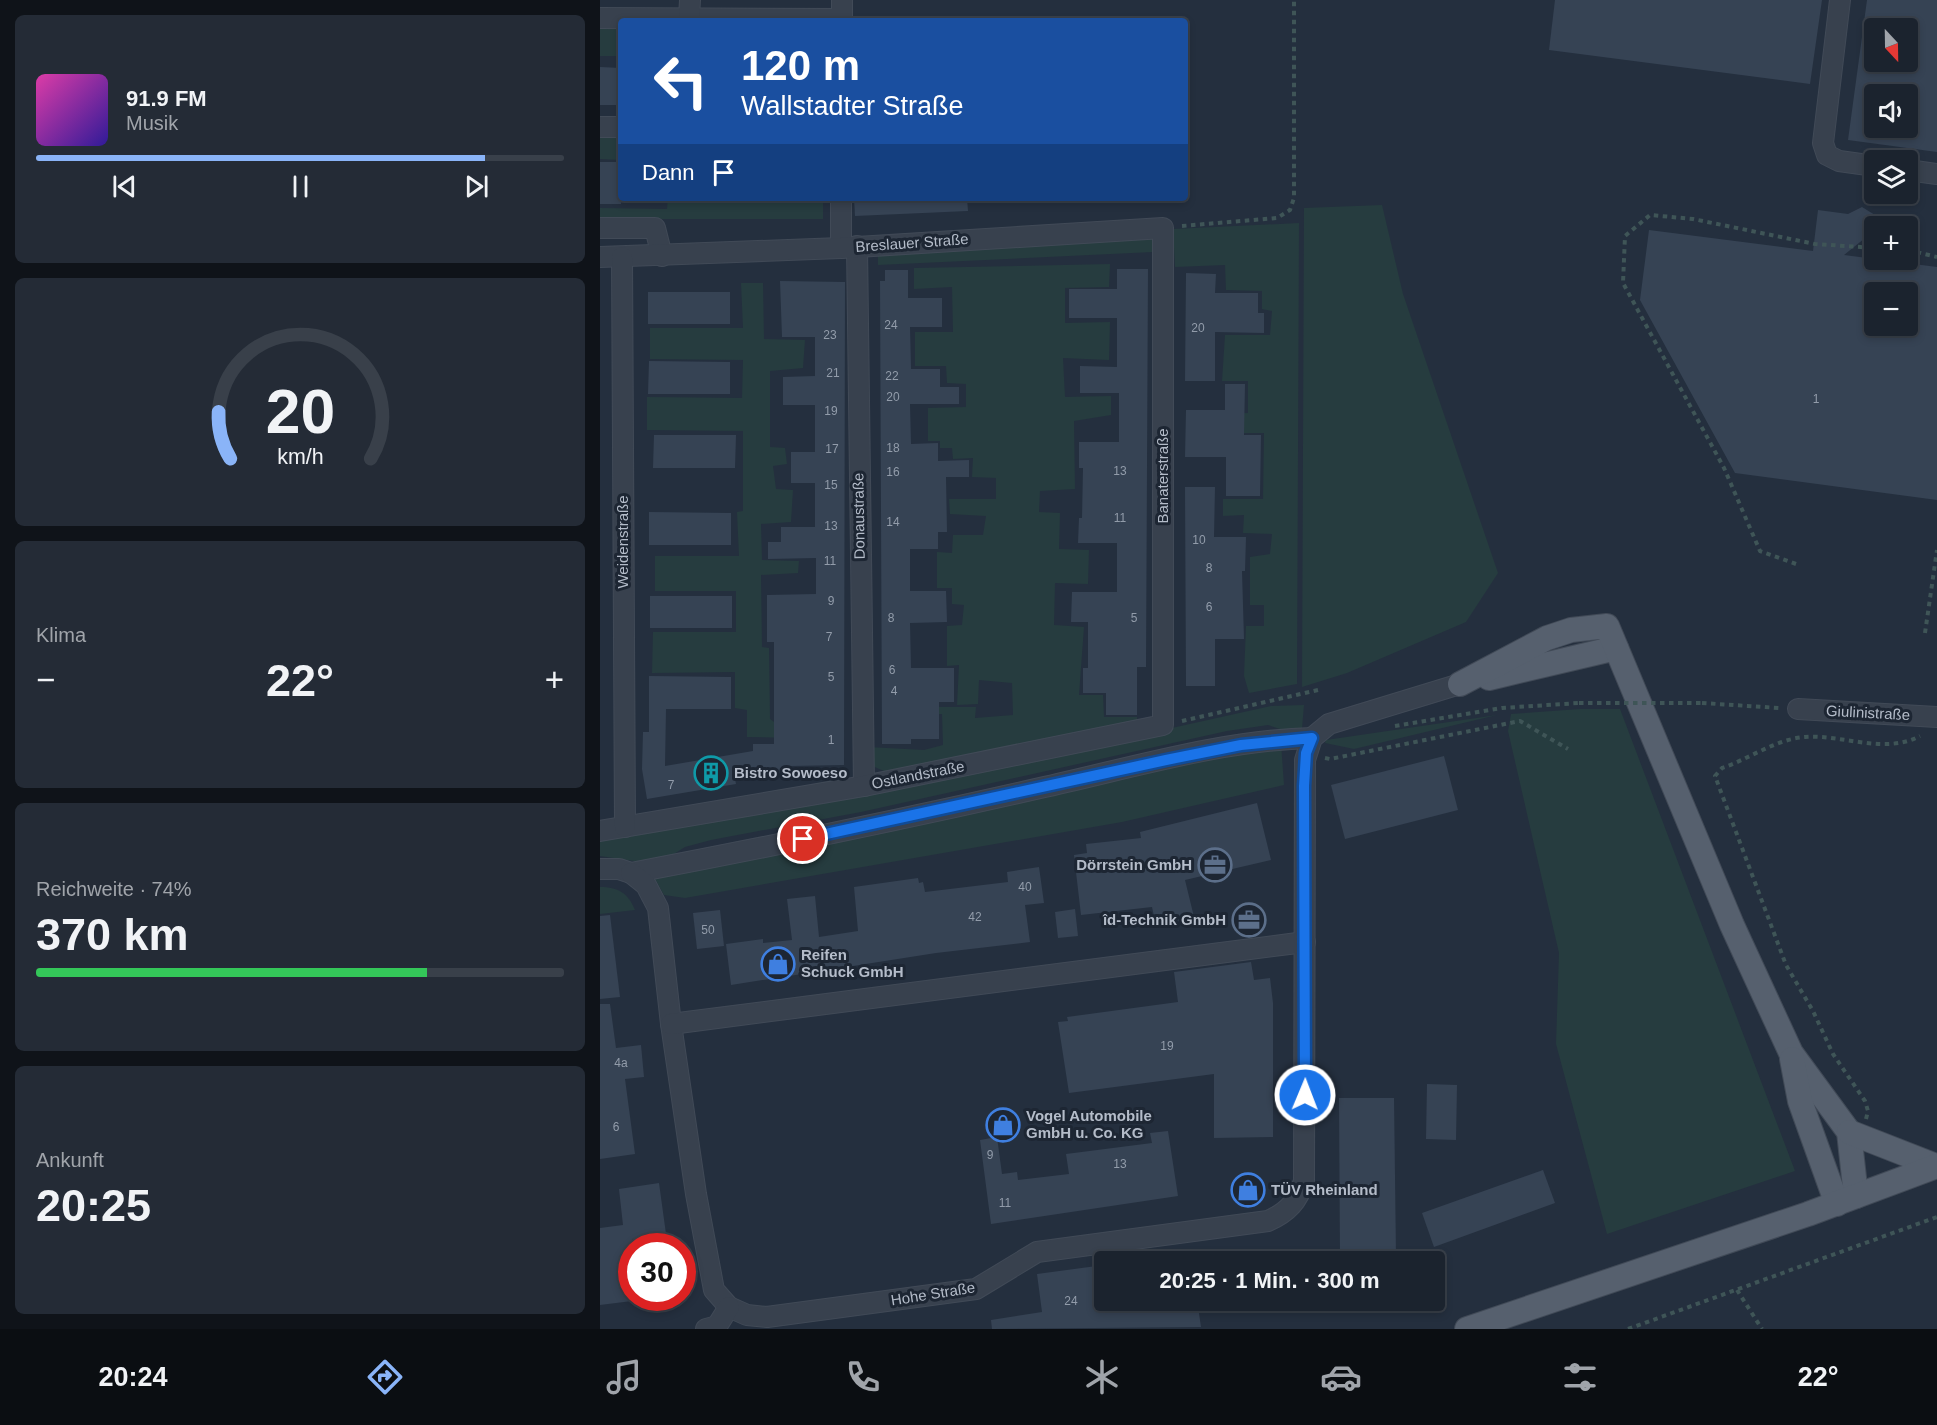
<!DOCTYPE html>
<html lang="de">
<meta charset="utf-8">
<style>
body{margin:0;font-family:Arial,sans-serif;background:#242b36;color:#f1f3f6;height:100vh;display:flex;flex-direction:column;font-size:22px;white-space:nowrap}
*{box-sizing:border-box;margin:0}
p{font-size:20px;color:#a0a4aa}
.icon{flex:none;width:33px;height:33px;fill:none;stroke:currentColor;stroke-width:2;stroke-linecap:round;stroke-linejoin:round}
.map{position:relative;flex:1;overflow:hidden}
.panel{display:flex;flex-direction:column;gap:15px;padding:15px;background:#0f1319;width:600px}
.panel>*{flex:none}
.banner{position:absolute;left:18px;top:18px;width:570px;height:183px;border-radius:6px;box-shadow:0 3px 9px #0003,0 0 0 2px #39404a;background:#1a4fa0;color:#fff;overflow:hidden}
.needle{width:39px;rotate:158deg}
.fabs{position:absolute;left:1264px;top:18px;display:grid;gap:12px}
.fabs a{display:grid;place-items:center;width:54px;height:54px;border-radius:6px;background:#1b232e;box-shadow:0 3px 9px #0003,0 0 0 2px #39404a;font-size:30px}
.speed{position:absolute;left:18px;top:1233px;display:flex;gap:12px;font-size:30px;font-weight:700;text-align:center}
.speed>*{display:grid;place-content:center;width:78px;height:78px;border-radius:50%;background:#1b232e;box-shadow:0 3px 9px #0003,0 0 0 2px #39404a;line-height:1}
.speed .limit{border:9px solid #d22;background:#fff;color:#111}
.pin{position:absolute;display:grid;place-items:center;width:51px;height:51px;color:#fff;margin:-26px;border:3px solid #fff;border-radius:50%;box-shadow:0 2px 6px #0007}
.me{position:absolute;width:66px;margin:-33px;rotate:1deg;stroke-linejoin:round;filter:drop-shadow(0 0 4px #0008)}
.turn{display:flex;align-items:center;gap:21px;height:126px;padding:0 24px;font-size:27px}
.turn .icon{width:78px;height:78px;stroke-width:2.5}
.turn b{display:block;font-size:42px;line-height:51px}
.then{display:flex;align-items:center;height:57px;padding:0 24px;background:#0003;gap:12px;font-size:22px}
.big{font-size:45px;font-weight:700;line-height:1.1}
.panel .widget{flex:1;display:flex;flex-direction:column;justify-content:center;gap:9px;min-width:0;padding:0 21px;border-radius:9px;background:#242b36}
.panel .dial{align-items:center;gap:0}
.dial svg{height:156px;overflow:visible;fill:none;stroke:#39404a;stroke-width:7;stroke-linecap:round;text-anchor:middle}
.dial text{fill:#f1f3f6;stroke:none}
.song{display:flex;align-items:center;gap:18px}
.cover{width:72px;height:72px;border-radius:9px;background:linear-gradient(135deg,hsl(320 70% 55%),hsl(250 70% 35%))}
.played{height:6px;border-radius:3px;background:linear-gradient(90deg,#8ab4f8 85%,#39404a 85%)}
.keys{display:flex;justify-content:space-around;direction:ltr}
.heat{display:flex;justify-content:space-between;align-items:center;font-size:33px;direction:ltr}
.charge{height:9px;border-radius:4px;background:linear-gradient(90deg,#34c759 74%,#39404a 0)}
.trip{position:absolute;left:494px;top:1251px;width:351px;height:60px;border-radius:6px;background:#1b232e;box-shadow:0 3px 9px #0003,0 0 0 2px #39404a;font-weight:700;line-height:60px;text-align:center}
.tabs{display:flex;height:96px;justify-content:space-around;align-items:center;background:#0b0e12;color:#a0a4aa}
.tabs .icon{width:42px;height:42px}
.tabs .selected{color:#8ab4f8}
.tabs b{font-size:27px;color:#f1f3f6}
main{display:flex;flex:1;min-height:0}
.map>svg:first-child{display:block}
.green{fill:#263c3f}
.building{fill:#364354;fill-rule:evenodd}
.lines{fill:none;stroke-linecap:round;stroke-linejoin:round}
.minor-casing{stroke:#414a57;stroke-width:22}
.major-casing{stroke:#414a57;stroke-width:26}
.path{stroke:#3f5557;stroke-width:4;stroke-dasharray:4.5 4.5;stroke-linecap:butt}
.minor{stroke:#38414e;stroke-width:20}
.major{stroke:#56606e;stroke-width:24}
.path-bridge{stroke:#3f5557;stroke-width:4;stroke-dasharray:4.5 4.5;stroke-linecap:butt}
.route-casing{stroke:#114b97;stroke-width:15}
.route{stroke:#1a73e8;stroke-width:10}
.labels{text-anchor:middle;stroke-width:6;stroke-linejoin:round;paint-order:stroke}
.number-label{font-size:12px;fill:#929caa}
.street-label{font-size:15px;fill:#b4bcc9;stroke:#1d2633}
.poi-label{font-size:15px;font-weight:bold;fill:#b4bcc9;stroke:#1d2633;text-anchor:start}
</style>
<main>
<section class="panel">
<div class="widget">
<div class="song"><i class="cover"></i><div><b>91.9 FM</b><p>Musik</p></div></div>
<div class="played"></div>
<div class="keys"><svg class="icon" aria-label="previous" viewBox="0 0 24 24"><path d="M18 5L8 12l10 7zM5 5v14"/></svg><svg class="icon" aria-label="pause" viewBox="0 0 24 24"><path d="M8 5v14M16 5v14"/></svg><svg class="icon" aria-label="next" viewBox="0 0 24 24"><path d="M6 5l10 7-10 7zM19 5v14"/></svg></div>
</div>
<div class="widget dial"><svg viewBox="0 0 100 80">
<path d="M14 69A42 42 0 1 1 86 69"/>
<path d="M14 69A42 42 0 0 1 8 45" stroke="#8ab4f8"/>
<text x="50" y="56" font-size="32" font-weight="700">20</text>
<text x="50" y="72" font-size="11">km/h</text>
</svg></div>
<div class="widget"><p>Klima</p>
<div class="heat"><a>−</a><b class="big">22°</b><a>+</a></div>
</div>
<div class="widget"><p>Reichweite · 74%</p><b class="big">370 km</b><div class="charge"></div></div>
<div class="widget"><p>Ankunft</p><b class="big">20:25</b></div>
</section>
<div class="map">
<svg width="1337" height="1329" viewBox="0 0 1337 1329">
<rect width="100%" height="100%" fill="#242f3e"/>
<g class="green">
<rect x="0" y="28" width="21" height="28"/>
<path d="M0 130H21V160L0 159Z"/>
<path d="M68 198 223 199V219H0V208L67 209Z"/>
<path d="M782 205 803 294 898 573 866 622 747 673 702 687 704 208Z"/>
<path d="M699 223 697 684 649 693 644 676 646 626H664V605H650V557L670 554 672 534 643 533 644 515 623 516V499H663L664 433H620L619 414 648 413V381H622L625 335H670L672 311 662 309V291L626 290 625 265 575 267 573 229Z"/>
<path d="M552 236 553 252 278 265V249Z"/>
<path d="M510 264 509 287 465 288V323L510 322 509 360 463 358 465 397 511 396V415L474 421 475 489 440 491 439 512 460 513 459 549 489 550 488 584 455 583 454 625 484 627 479 695H503L504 717H537V722L286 772 268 764V747L324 750 343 745 342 714 317 715 318 707H376L375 718 413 715 412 683 379 680 378 704 357 705 359 665 347 666V626L362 625 364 605 352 604V588H337V552L352 553 353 535H383L386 516 350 514 349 499H396V478L372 477 373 458 353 459 352 448H340V441H328V408L366 407V384L347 383 346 366H315V332H353L352 287 314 289V268Z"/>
<path d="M141 283H163L164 339 205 340 203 368 170 371V447L185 448 187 464 173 466 176 489 193 490 191 522 161 524 162 560 199 561 198 573 161 575 162 647 169 648 170 719 196 738 147 737V710L135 708V672L52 673 53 632H136V591H55V556H139L137 512 143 511V431L47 430V397L142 398 143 360 50 359V328H143Z"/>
<path d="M704 705 702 729 689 732 668 725 627 731 261 812 111 840 85 847 66 859 47 863 0 856V838L85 827 287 785 288 791 671 706Z"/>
<path d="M980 709H1020L1195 1171 1007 1234 956 1044 959 953 908 731 911 714Z"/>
<path d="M897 715 754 749 725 743 726 740Z"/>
<path d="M681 743 684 785 522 822 85 898 64 895 55 879 56 876 285 831Z"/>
<path d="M0 887C18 887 28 893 35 910L0 914Z"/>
</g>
<g class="building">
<path d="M955 0H1222L1210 84 949 50Z"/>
<path d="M1267 0H1337V152L1248 140ZM1275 28H1308V62H1275ZM1275 94H1308V128H1275Z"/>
<path d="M0 67 21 68V105H0Z"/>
<rect x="0" y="162" width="21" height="42"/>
<path d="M254 198H367L368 211 255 216Z"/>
<path d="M1262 207 1275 215V230L1244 255 1337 267V500L1135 473 1040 300 1049 230 1213 251 1218 210 1248 214ZM1275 292H1308V326H1275Z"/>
<path d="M517 269H548L546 667H537V715H506V693H483V668H488V622H471L472 592H517V543H478L479 518H482L483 468H479V442H519V393H480V366L517 367V318H469V289H517Z"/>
<path d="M285 270H308V298H342V327H310L311 369H340V387H359V404H310L311 444 338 443V461L369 460V477H346L347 532H338V549H310V591H346L347 622 310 623 311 668H354V702H339V739H311V744H282L280 281H285Z"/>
<path d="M586 273 616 274 615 293H658V313H664V333L615 332V381H585Z"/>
<path d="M180 281 245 282 244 765 191 766V774H134L136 784 47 799 42 769 43 732H49V676L131 677V709H66L65 766 153 751V744H174V642H167V595L216 594V558L168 559V542H181V527H215V483H191V452H215V405H183V377L215 376V337H182Z"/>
<rect x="48" y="292" width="82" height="32"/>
<path d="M49 361 130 362V394H48Z"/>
<path d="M625 384H645L644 435H661L660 496H626V457H585L586 410H625Z"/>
<path d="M54 435H136L135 468H53Z"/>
<path d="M585 487H615L614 537H646L645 571H642L644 639H615V686H586Z"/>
<path d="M49 512 131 513V545H49Z"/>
<rect x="50" y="596" width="82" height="32"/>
<path d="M844 756 858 810 745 839 731 785Z"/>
<path d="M657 803 671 860 585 880 594 917 556 926 552 907 481 915 474 855 487 853 486 844 541 838 540 832Z"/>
<path d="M439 867 444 903 425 905 430 942 336 953 131 985 126 944 163 939V943L192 940 187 899 215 896 219 937 258 931 254 887 318 878 319 883 323 882 325 892 408 882 407 872Z"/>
<path d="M475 909 478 936 458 938 455 912Z"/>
<path d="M120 910 124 946 97 949 93 913Z"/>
<path d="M10 915 20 997 0 999V916Z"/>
<path d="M651 962 654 980 670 978 673 1003V1137L614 1138V1074L469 1093 458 1022 468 1021 467 1017 578 1002 574 972Z"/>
<path d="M0 1004H10L16 1048 41 1045 44 1077 25 1079 35 1154 0 1159Z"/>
<path d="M827 1084 857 1085 856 1140 826 1139Z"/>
<path d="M739 1098H794L796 1256 740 1257Z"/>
<path d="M568 1131 578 1196 391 1224 380 1140 397 1137 402 1174 417 1172 418 1180 469 1174 466 1154 552 1143 550 1133Z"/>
<path d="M943 1170 955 1203 834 1247 822 1213Z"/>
<path d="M59 1183 66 1234 32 1239V1301L0 1305V1228L23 1225 19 1189Z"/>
<path d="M504 1265V1300H597L601 1327 392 1329 391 1320 442 1312 437 1274Z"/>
</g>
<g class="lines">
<g class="minor-casing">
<g id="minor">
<path d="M1240 0 1223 143 1227 155 1239 161 1275 166"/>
<path d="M0 18 242 19"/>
<path d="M89 18 90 0"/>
<path d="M242 21V0"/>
<path d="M0 127H21"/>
<path d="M1308 170 1337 174"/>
<path d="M0 228H55L62 256"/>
<path d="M257 246 264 786"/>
<path d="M241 248V198"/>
<path d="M0 257 241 248 563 228V725L264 786 0 831"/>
<path d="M22 257 25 827"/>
<path d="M1198 709 1337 717"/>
<path d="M0 869H19L31 873C168 847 304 819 440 788 527 769 622 740 712 738"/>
<path d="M31 873 46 885 58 908 71 1024 96 1194 114 1290 129 1307 147 1315 167 1317 376 1289 437 1252 668 1221C688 1212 698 1201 704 1181L705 760 712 738 729 724 860 684"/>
<path d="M71 1024 705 942"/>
<path d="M106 1329 117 1326 129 1307"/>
</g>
</g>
<g class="major-casing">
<g id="major">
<path d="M889 678 1016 648"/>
<path d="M860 684 947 638 971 630 1007 626 1132 925 1191 1053 1249 1132 1256 1196"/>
<path d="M1192 1059 1200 1101 1237 1204"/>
<path d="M1249 1132 1336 1166"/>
<path d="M867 1329 1208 1214 1337 1166"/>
</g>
</g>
<g class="path">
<path d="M582 226 677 218 690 210 694 198V0"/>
<path d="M1308 250 1337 257"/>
<path d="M1196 564 1160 551 1124 468 1023 283 1025 236 1050 215 1093 219 1215 244 1275 248"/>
<path d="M1325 633 1337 550"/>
<path d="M1102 703 1179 708"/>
<path d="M582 721 718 690"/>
<path d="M795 726 902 708 979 703"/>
<path d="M725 758 730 759 920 721 968 749"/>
<path d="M1266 1119 1268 1111 1265 1101 1233 1054 1213 1011 1186 965 1115 776 1122 768C1149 759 1176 739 1205 737 1241 734 1285 755 1320 736"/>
<path d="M1137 1290 1162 1329"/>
<path d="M1028 1329 1337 1217"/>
</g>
<use href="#minor" class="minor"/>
<use href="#major" class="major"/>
<path class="path-bridge" d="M979 703H1102"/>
</g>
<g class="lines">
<g class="route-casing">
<path id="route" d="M203 839 566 760 641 745 712 738 706 753 704 786 705 1095"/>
</g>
<use href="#route" class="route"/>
</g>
<defs>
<g id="building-ring" transform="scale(1.725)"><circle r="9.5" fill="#1d2633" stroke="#0f9aa8" stroke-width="1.5"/><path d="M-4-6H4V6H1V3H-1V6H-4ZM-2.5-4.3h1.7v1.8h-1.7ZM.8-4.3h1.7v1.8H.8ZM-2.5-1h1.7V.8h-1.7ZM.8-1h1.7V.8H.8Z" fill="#0f9aa8"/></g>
<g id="office-ring" transform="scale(1.725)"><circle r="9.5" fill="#1d2633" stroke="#5c6f8a" stroke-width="1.5"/><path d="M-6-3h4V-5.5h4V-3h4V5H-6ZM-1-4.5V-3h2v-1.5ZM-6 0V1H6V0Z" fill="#5c6f8a"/></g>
<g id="shop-ring" transform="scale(1.725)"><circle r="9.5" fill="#1d2633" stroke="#3f7fe0" stroke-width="1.5"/><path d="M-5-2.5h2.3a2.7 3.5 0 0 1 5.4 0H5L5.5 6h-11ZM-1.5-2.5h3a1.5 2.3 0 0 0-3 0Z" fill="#3f7fe0"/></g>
</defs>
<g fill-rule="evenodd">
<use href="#building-ring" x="111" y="773"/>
<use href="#office-ring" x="615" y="865"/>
<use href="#office-ring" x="649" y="920"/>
<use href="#shop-ring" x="178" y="964"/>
<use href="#shop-ring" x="403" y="1125"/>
<use href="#shop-ring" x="648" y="1190"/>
</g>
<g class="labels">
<g class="number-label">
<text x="291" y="329">24</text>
<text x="598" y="332">20</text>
<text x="230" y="339">23</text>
<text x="233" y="377">21</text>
<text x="292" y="380">22</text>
<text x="293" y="401">20</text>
<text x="1216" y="403">1</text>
<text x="231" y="415">19</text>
<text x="293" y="452">18</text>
<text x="232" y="453">17</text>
<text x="520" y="475">13</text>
<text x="293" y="476">16</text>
<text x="231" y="489">15</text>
<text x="520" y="522">11</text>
<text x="293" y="526">14</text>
<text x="231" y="530">13</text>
<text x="599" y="544">10</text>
<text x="230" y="565">11</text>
<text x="609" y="572">8</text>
<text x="231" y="605">9</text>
<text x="609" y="611">6</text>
<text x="291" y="622">8</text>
<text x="534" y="622">5</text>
<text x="229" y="641">7</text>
<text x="292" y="674">6</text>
<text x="231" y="681">5</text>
<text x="294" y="695">4</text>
<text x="231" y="744">1</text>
<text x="71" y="789">7</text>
<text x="425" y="891">40</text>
<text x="375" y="921">42</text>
<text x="108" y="934">50</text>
<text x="567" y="1050">19</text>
<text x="21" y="1067">4a</text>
<text x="16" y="1131">6</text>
<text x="390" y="1159">9</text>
<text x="520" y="1168">13</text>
<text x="405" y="1207">11</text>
<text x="471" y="1305">24</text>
</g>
<g class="street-label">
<text transform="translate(312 243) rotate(-4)" y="5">Breslauer Straße</text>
<text transform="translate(563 476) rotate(-90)" y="5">Banaterstraße</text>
<text transform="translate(259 516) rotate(-91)" y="5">Donaustraße</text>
<text transform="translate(23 542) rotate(-90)" y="5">Weidenstraße</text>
<text transform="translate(1268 713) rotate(3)" y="5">Giulinistraße</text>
<text transform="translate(318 775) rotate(-11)" y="5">Ostlandstraße</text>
<text transform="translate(333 1294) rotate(-9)" y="5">Hohe Straße</text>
</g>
<g class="poi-label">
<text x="134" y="778">Bistro Sowoeso</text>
<text x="592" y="870" text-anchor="end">Dörrstein GmbH</text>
<text x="626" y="925" text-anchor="end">îd-Technik GmbH</text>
<text x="201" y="960">Reifen<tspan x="201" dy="17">Schuck GmbH</tspan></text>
<text x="426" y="1121">Vogel Automobile<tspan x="426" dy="17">GmbH u. Co. KG</tspan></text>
<text x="671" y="1195">TÜV Rheinland</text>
</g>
</g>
</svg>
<div class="fabs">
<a><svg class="needle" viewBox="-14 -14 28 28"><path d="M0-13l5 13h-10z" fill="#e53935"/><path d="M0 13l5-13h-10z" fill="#a0a4aa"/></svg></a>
<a><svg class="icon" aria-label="sound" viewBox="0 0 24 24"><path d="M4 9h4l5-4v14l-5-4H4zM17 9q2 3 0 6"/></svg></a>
<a><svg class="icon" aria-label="layers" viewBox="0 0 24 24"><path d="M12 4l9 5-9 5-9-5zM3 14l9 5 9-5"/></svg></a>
<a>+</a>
<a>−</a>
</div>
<div class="speed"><div class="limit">30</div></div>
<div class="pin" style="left:203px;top:839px;background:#d93025"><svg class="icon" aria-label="arrive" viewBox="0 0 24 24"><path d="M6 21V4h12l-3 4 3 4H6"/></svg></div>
<svg class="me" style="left:705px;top:1095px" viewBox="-20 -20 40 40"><circle r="17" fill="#1a73e8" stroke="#fff" stroke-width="3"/><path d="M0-11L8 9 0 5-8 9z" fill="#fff"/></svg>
<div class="trip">20:25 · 1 Min. · 300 m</div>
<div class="banner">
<div class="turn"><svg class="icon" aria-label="left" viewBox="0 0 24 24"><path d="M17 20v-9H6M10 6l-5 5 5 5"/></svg><div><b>120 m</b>Wallstadter Straße</div></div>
<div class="then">Dann<svg class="icon" aria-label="arrive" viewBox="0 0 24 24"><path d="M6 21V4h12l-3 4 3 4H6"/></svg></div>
</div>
</div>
</main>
<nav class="tabs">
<b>20:24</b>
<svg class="icon selected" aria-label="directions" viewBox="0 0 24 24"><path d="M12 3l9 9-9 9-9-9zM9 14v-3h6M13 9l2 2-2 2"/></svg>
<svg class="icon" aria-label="music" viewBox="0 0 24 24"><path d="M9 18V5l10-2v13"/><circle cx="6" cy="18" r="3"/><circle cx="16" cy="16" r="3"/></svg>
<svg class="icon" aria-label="phone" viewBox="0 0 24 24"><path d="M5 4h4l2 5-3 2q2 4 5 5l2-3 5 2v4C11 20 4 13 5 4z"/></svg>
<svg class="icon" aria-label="climate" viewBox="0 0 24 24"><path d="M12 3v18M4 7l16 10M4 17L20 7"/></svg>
<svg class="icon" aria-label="car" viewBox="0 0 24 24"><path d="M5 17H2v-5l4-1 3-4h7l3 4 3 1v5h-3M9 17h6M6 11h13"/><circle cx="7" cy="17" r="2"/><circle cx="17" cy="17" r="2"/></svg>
<svg class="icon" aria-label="filters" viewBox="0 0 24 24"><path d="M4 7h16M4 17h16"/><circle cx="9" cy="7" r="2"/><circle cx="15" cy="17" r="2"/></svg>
<b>22°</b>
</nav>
